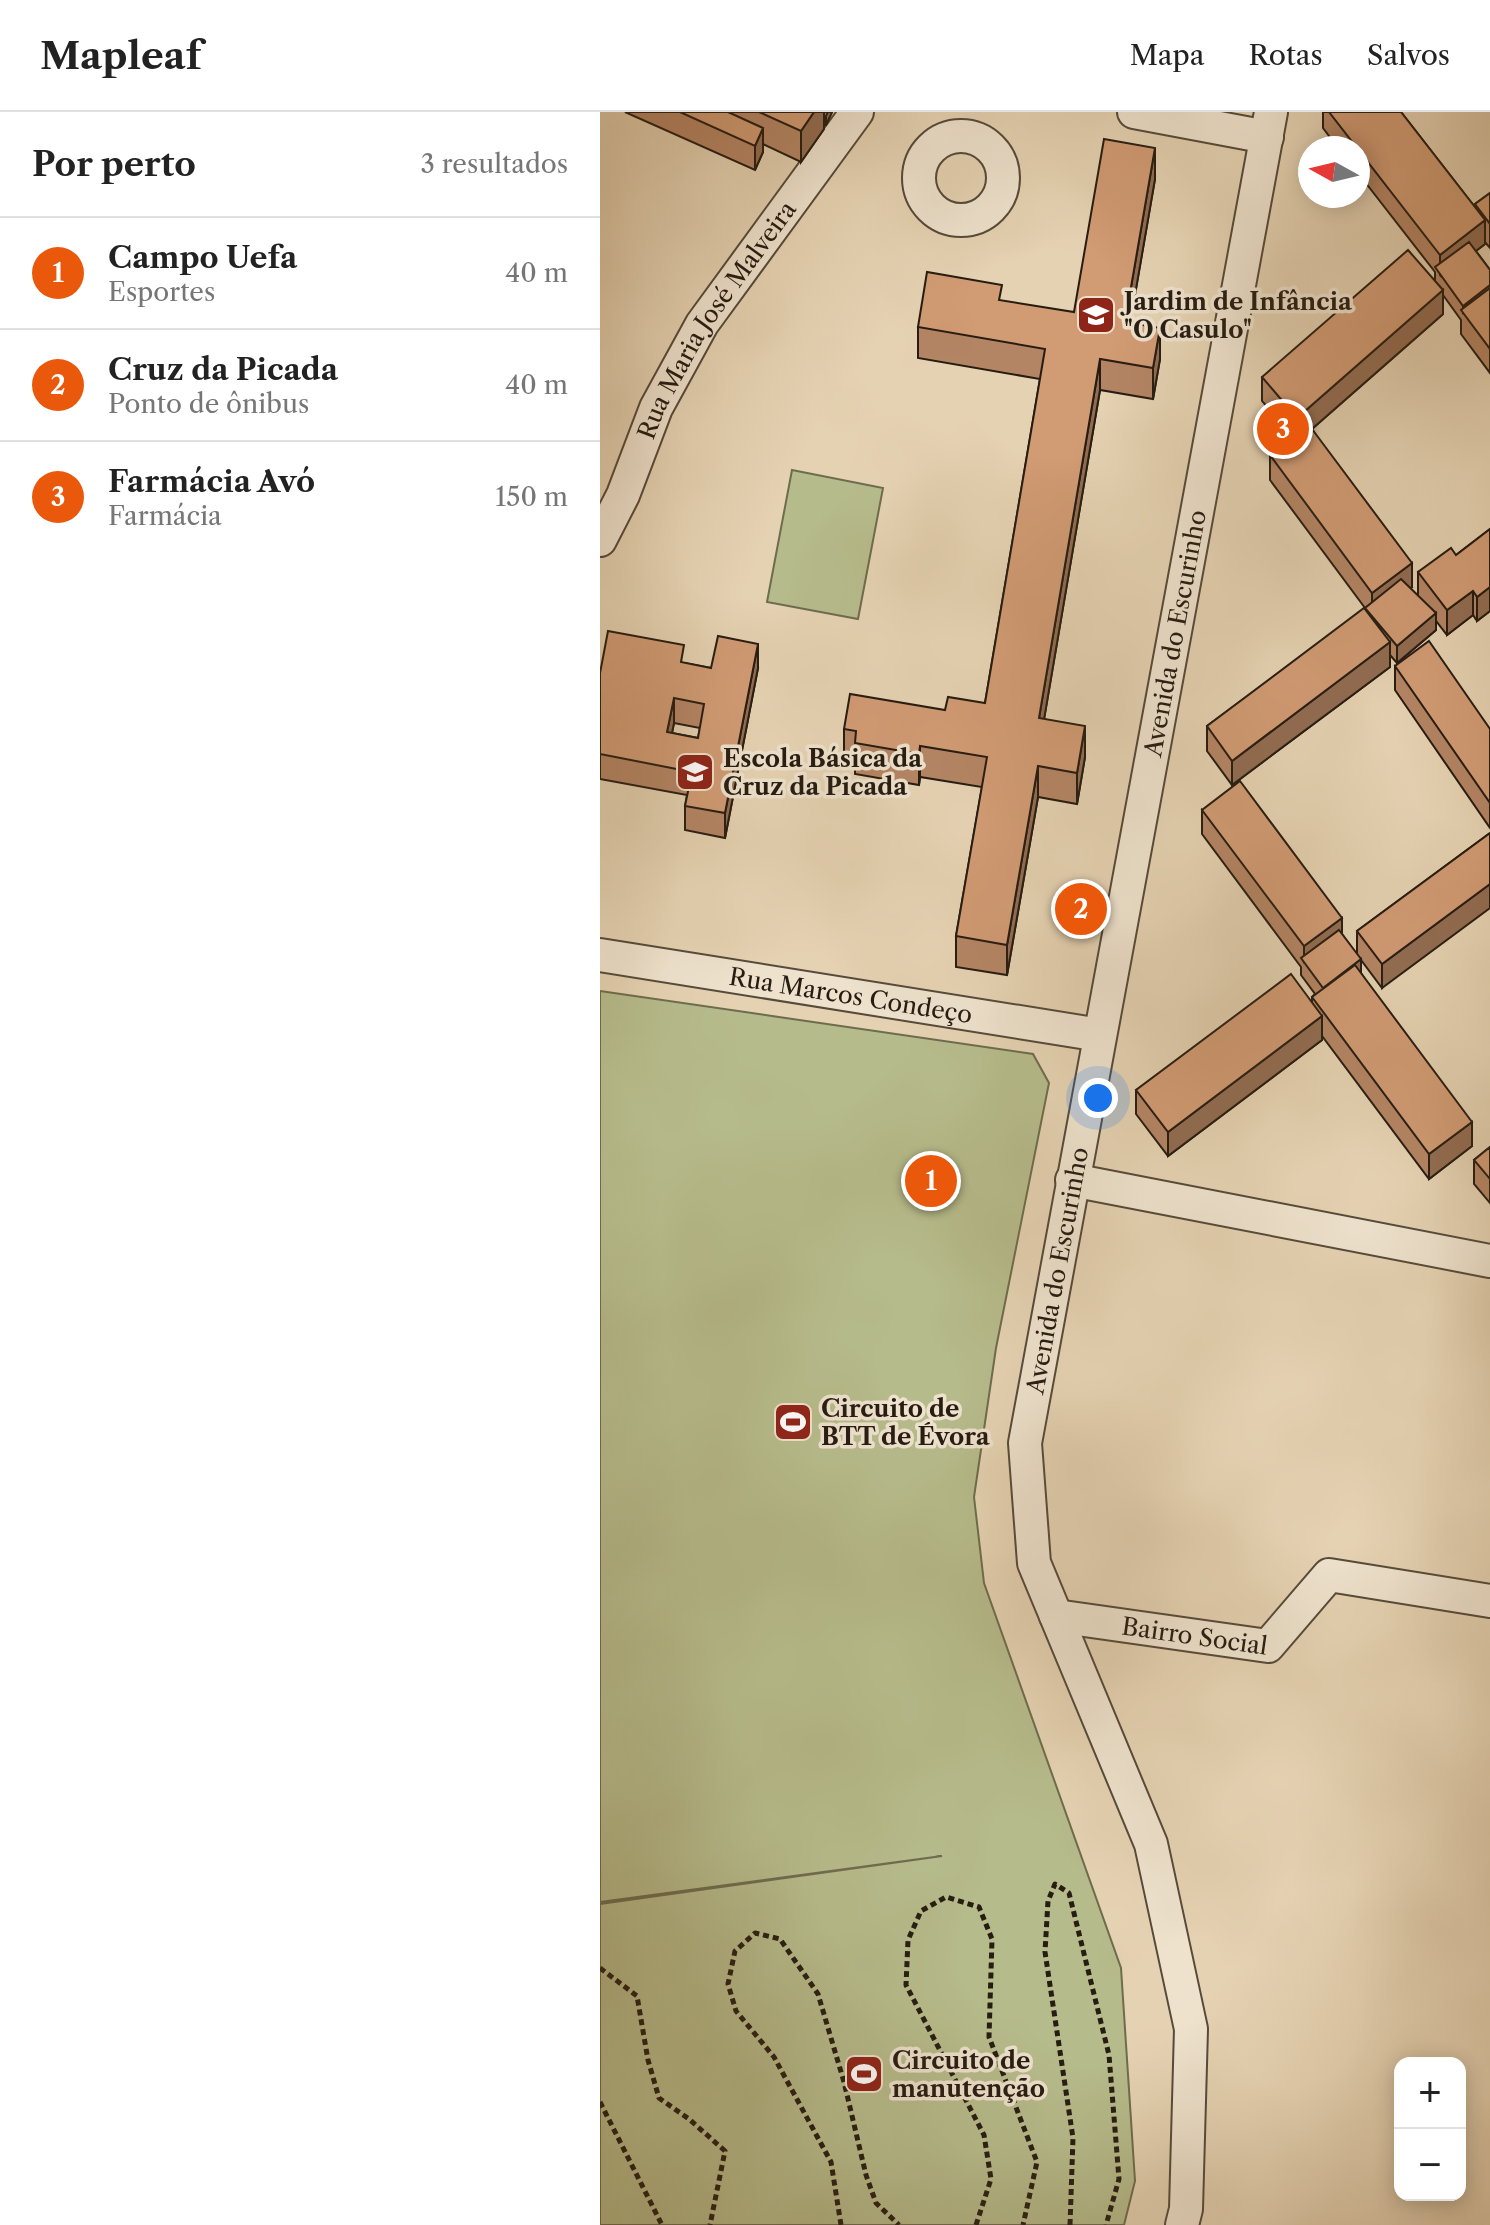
<!DOCTYPE html>
<html lang="pt">
<meta charset="utf-8">
<style>
:root{--surface:#fff;--page:#f2f2f2;--text:#222;--muted:#767676;--line:#e0e0e0;--accent:#ea580c}
body{margin:0;font-family:"Libre Caslon Text",serif;background:var(--page);color:var(--text)}
.controls{position:absolute;right:24px;bottom:24px;display:grid;overflow:hidden;border-radius:16px;box-shadow:0 4px 20px #0003}
.controls button{width:72px;height:72px;display:grid;place-items:center;padding:0;border:0;border-bottom:2px solid var(--line);background:var(--surface);color:var(--text);font:40px sans-serif}
.compass{position:absolute;left:698px;top:24px;width:72px;height:72px;border-radius:50%;background:var(--surface);box-shadow:0 4px 20px #0003;rotate:278deg}
.you{position:absolute;left:498px;top:986px;width:28px;height:28px;margin:-20px;border:6px solid #fff;border-radius:50%;background:#1a73e8;box-shadow:0 0 0 12px #1a73e833}
.badge{display:grid;place-items:center;width:52px;height:52px;border-radius:50%;background:var(--accent);color:#fff;font-size:26px;font-weight:700}
.pin{position:absolute;translate:-50% -50%;border:4px solid #fff;box-shadow:0 2px 8px #0006}
.list{margin:0;padding:0;list-style:none}
h2{display:flex;justify-content:space-between;align-items:center;height:104px;margin:0;padding:0 32px;font-size:34px}
h2 small{font-size:26px;font-weight:400;color:var(--muted)}
.list li{display:grid;grid-template-columns:52px 1fr auto;gap:24px;align-items:center;box-sizing:border-box;height:112px;padding:0 32px;border-top:2px solid var(--line)}
.list b{display:block;font-size:30px;white-space:nowrap}
.list p{margin:0;font-size:26px;white-space:nowrap;color:var(--muted)}
.list em{font-size:26px;font-style:normal;color:var(--muted)}
.map{position:relative;flex:none;width:890px;height:2113px;overflow:hidden}
header{display:flex;align-items:center;gap:48px;box-sizing:border-box;height:112px;padding:0 40px;background:var(--surface);border-bottom:2px solid var(--line)}
header strong{font-size:38px}
nav{display:flex;gap:44px;margin-inline-start:auto;font-size:28px}
main{display:flex}
aside{flex:1;background:var(--surface)}
.map>svg:first-child{display:block}
</style>
<header>
<strong>Mapleaf</strong>
<nav><a>Mapa</a><a>Rotas</a><a>Salvos</a></nav>
</header>
<main>
<aside>
<h2>Por perto<small>3 resultados</small></h2>
<ul class="list">
<li><span class="badge">1</span><div><b>Campo Uefa</b><p>Esportes</p></div><em>40 m</em></li>
<li><span class="badge">2</span><div><b>Cruz da Picada</b><p>Ponto de ônibus</p></div><em>40 m</em></li>
<li><span class="badge">3</span><div><b>Farmácia Avó</b><p>Farmácia</p></div><em>150 m</em></li>
</ul>
</aside>
<div class="map">
<svg width="890" height="2113" viewBox="0 0 890 2113">
<rect width="100%" height="100%" fill="#e5d2b2"/>
<filter id="stains"><feTurbulence type="fractalNoise" baseFrequency=".0025" numOctaves="4"/><feColorMatrix values="0 0 0 0 .2 0 0 0 0 .09 0 0 0 0 .02 0 0 0 .5 -.17"/></filter>
<radialGradient id="worn" r=".72"><stop offset=".6" stop-color="#630" stop-opacity="0"/><stop offset="1" stop-color="#630" stop-opacity=".3"/></radialGradient>
<path fill="#b6bb8b" stroke="#6e6c4e" stroke-width="2" d="M192,358L283,376L258,507L167,490Z
M0,879L433,942L449,971L396,1236L374,1385L384,1471L521,1856L535,2069L524,2113H0V1792L342,1744L0,1790Z"/>
<g fill="none" stroke-linecap="round" stroke-linejoin="round">
<defs>
<g id="minor">
<path d="M534,0L667,25"/>
<circle cx="361" cy="66" r="42"/>
<path id="s1" d="M0,428L23,383L56,296L102,212L257,0"/>
<path id="s2" d="M0,843L500,923"/>
<path d="M472,1068L890,1149"/>
<path id="s3" d="M456,1504L668,1534L729,1463L890,1489"/>
<path id="s4" d="M582,2113L586,2097L591,1917L551,1732L434,1451L425,1331L671,0"/>
</g>
</defs>
<use href="#minor" stroke="#564a3a" stroke-width="36"/>
<path stroke="#261c12" stroke-width="5" stroke-dasharray="6 4" stroke-linecap="butt" d="M0,1856L37,1884L48,1948L59,1986L89,2007L125,2039L110,2113
M0,1990L62,2113
M241,2113L231,2050L174,1945L136,1899L128,1872L135,1839L155,1821L180,1827L218,1882L244,1970L266,2063L276,2091L299,2113
M376,2113L391,2067L384,2023L306,1873L308,1828L321,1799L346,1785L379,1795L392,1827L389,1925L437,2050L423,2113
M470,2113L473,2026L445,1840L448,1789L455,1772L469,1781L509,1943L519,2067L506,2113"/>
<use href="#minor" stroke="#eee2cd" stroke-width="32"/>
</g>
<path fill="#b48564" stroke="#261c12" stroke-width="2" fill-rule="evenodd" d="M25,0H232L226,13L224,12V17L201,50L163,32V40L155,58Z
M723,0H801L875,95V92L890,81V136L885,130V132L876,139L890,158V261L861,222V208L843,183V202L712,317L812,475L810,476L818,484V460L856,443L890,417V499L877,509L873,503L847,523L836,509V518L797,551L790,543V555L632,673L607,639V614L765,498V496L670,368V343L693,325L662,289V265L835,169V160L758,61V36H738L723,16Z
M555,67L530,211L560,247L553,287L500,278L444,607L485,645L477,692L438,685L407,863L356,855V824L382,675L320,665L319,673L255,662V650L244,648V617L385,591L440,267L318,246V215L474,200Z
M84,551L111,556H158L125,726L85,718V694L87,683L0,667V561ZM74,611L100,616L98,626L72,621Z
M795,554L890,617V716L795,578Z
M602,698L742,822L757,843V819L890,721L782,876L761,848V861L872,1034L829,1067L722,924V928L568,1044L536,1002V978L712,890V885L715,882L701,863V855L602,722Z
M890,1035V1091L874,1072V1048Z"/>
<path fill="#926c51" stroke="#261c12" stroke-width="2" d="M214,0H224V17L201,50V19Z
M228,0H232L226,13V4Z
M163,16V40L155,58V34Z
M555,36V67L525,241V210Z
M885,108V132L842,165L840,163V143Z
M890,173V190L863,201V194Z
M843,178V202L697,330V306Z
M560,216V247L553,287V256Z
M500,247V278L439,637V606Z
M812,451V475L772,505V481Z
M890,475V499L877,509V485Z
M873,479V503L847,523V498Z
M836,501V518L797,551V534Z
M790,530V555L632,673V649Z
M158,532V556L125,726V701Z
M74,586V611L67,645V620Z
M485,614V645L477,692V661Z
M320,634V665L319,673V642Z
M438,654V685L407,863V833Z
M890,772V796L782,876V852Z
M742,806V830L704,850V834Z
M761,847V864L723,876Z
M722,904V928L568,1044V1020Z
M872,1010V1034L829,1067V1042Z"/>
<path fill="#d19b74" stroke="#261c12" stroke-width="2" fill-rule="evenodd" d="M80,0H128L163,16L155,34Z
M159,0H214L201,19Z
M729,0H801L885,108L840,143Z
M504,27L555,36L525,210L560,216L553,256L500,247L439,606L485,614L477,661L438,654L407,833L356,824L387,645L320,634L319,642L255,631L256,619L244,617L250,582L345,598L348,585L385,591L445,237L318,215L327,160L402,173L399,188L474,200Z
M890,81V112L875,92Z
M869,130L890,158V173L863,194L835,155Z
M808,138L843,178L697,306L662,265Z
M890,176V237L861,198Z
M709,313L812,451L772,481L670,343Z
M890,417V475L877,485L873,479L847,498L818,460L851,436L856,443Z
M801,467L836,501L797,534L765,496Z
M764,496L790,530L632,649L607,614Z
M8,519L84,533L81,550L111,556L118,524L158,532L125,701L85,694L92,660L0,642V561ZM74,586L104,592L98,626L67,620Z
M829,529L890,617V691L795,554Z
M640,669L742,806L704,834L602,698Z
M890,721V772L782,852L757,819Z
M739,818L761,847L723,876L701,846Z
M755,853L872,1010L829,1042L712,885Z
M691,862L722,904L568,1020L536,978Z
M890,1035V1067L874,1048Z"/>
<defs>
<symbol id="school-square" viewBox="-11 -11 22 22"><rect x="-9" y="-9" width="18" height="18" rx="4" fill="#8f2418" stroke="#eee2cd"/><path d="M0-5L7-2L0 1L-7-2ZM-4 1L0 2.5L4 1V4Q0 6-4 4Z" fill="#fff"/></symbol>
<symbol id="stadium-square" viewBox="-11 -11 22 22"><rect x="-9" y="-9" width="18" height="18" rx="4" fill="#8f2418" stroke="#eee2cd"/><path d="M0-5a6.5 5 0 1 0 0 10a6.5 5 0 1 0 0-10ZM-3.5-1.8h7v3.6h-7Z" fill="#fff"/></symbol>
</defs>
<g fill-rule="evenodd">
<use href="#school-square" x="474" y="181" width="44" height="44"/>
<use href="#school-square" x="73" y="638" width="44" height="44"/>
<use href="#stadium-square" x="171" y="1288" width="44" height="44"/>
<use href="#stadium-square" x="242" y="1940" width="44" height="44"/>
</g>
<g text-anchor="middle" dominant-baseline="central" stroke-width="7" stroke-linejoin="round" paint-order="stroke">
<g font-size="24" font-weight="bold" fill="#261c12" stroke="#eee2cd" text-anchor="start">
<text x="524" y="189">Jardim de Infância<tspan x="524" dy="28">"O Casulo"</tspan></text>
<text x="123" y="646">Escola Básica da<tspan x="123" dy="28">Cruz da Picada</tspan></text>
<text x="221" y="1296">Circuito de<tspan x="221" dy="28">BTT de Évora</tspan></text>
<text x="292" y="1948">Circuito de<tspan x="292" dy="28">manutenção</tspan></text>
</g>
<g font-size="24" fill="#261c12" stroke="#eee2cd">
<text stroke="none"><textPath href="#s1" startOffset="250">Rua Maria José Malveira</textPath></text>
<text stroke="none"><textPath href="#s4" startOffset="1634">Avenida do Escurinho</textPath></text>
<text stroke="none"><textPath href="#s2" startOffset="254">Rua Marcos Condeço</textPath></text>
<text stroke="none"><textPath href="#s4" startOffset="986">Avenida do Escurinho</textPath></text>
<text stroke="none"><textPath href="#s3" startOffset="140">Bairro Social</textPath></text>
</g>
</g>
<rect width="100%" height="100%" filter="url(#stains)"/>
<rect width="100%" height="100%" fill="url(#worn)"/>
</svg>
<div class="controls">
<button>+</button>
<button>−</button>
</div>
<svg class="compass" viewBox="-18 -18 36 36"><path d="M0-13l5 13h-10z" fill="#e53935"/><path d="M0 13l5-13h-10z" fill="#767676"/></svg>
<div class="you"></div>
<div class="pin badge" style="left:331px;top:1069px">1</div>
<div class="pin badge" style="left:481px;top:797px">2</div>
<div class="pin badge" style="left:683px;top:317px">3</div>
</div>
</main>
